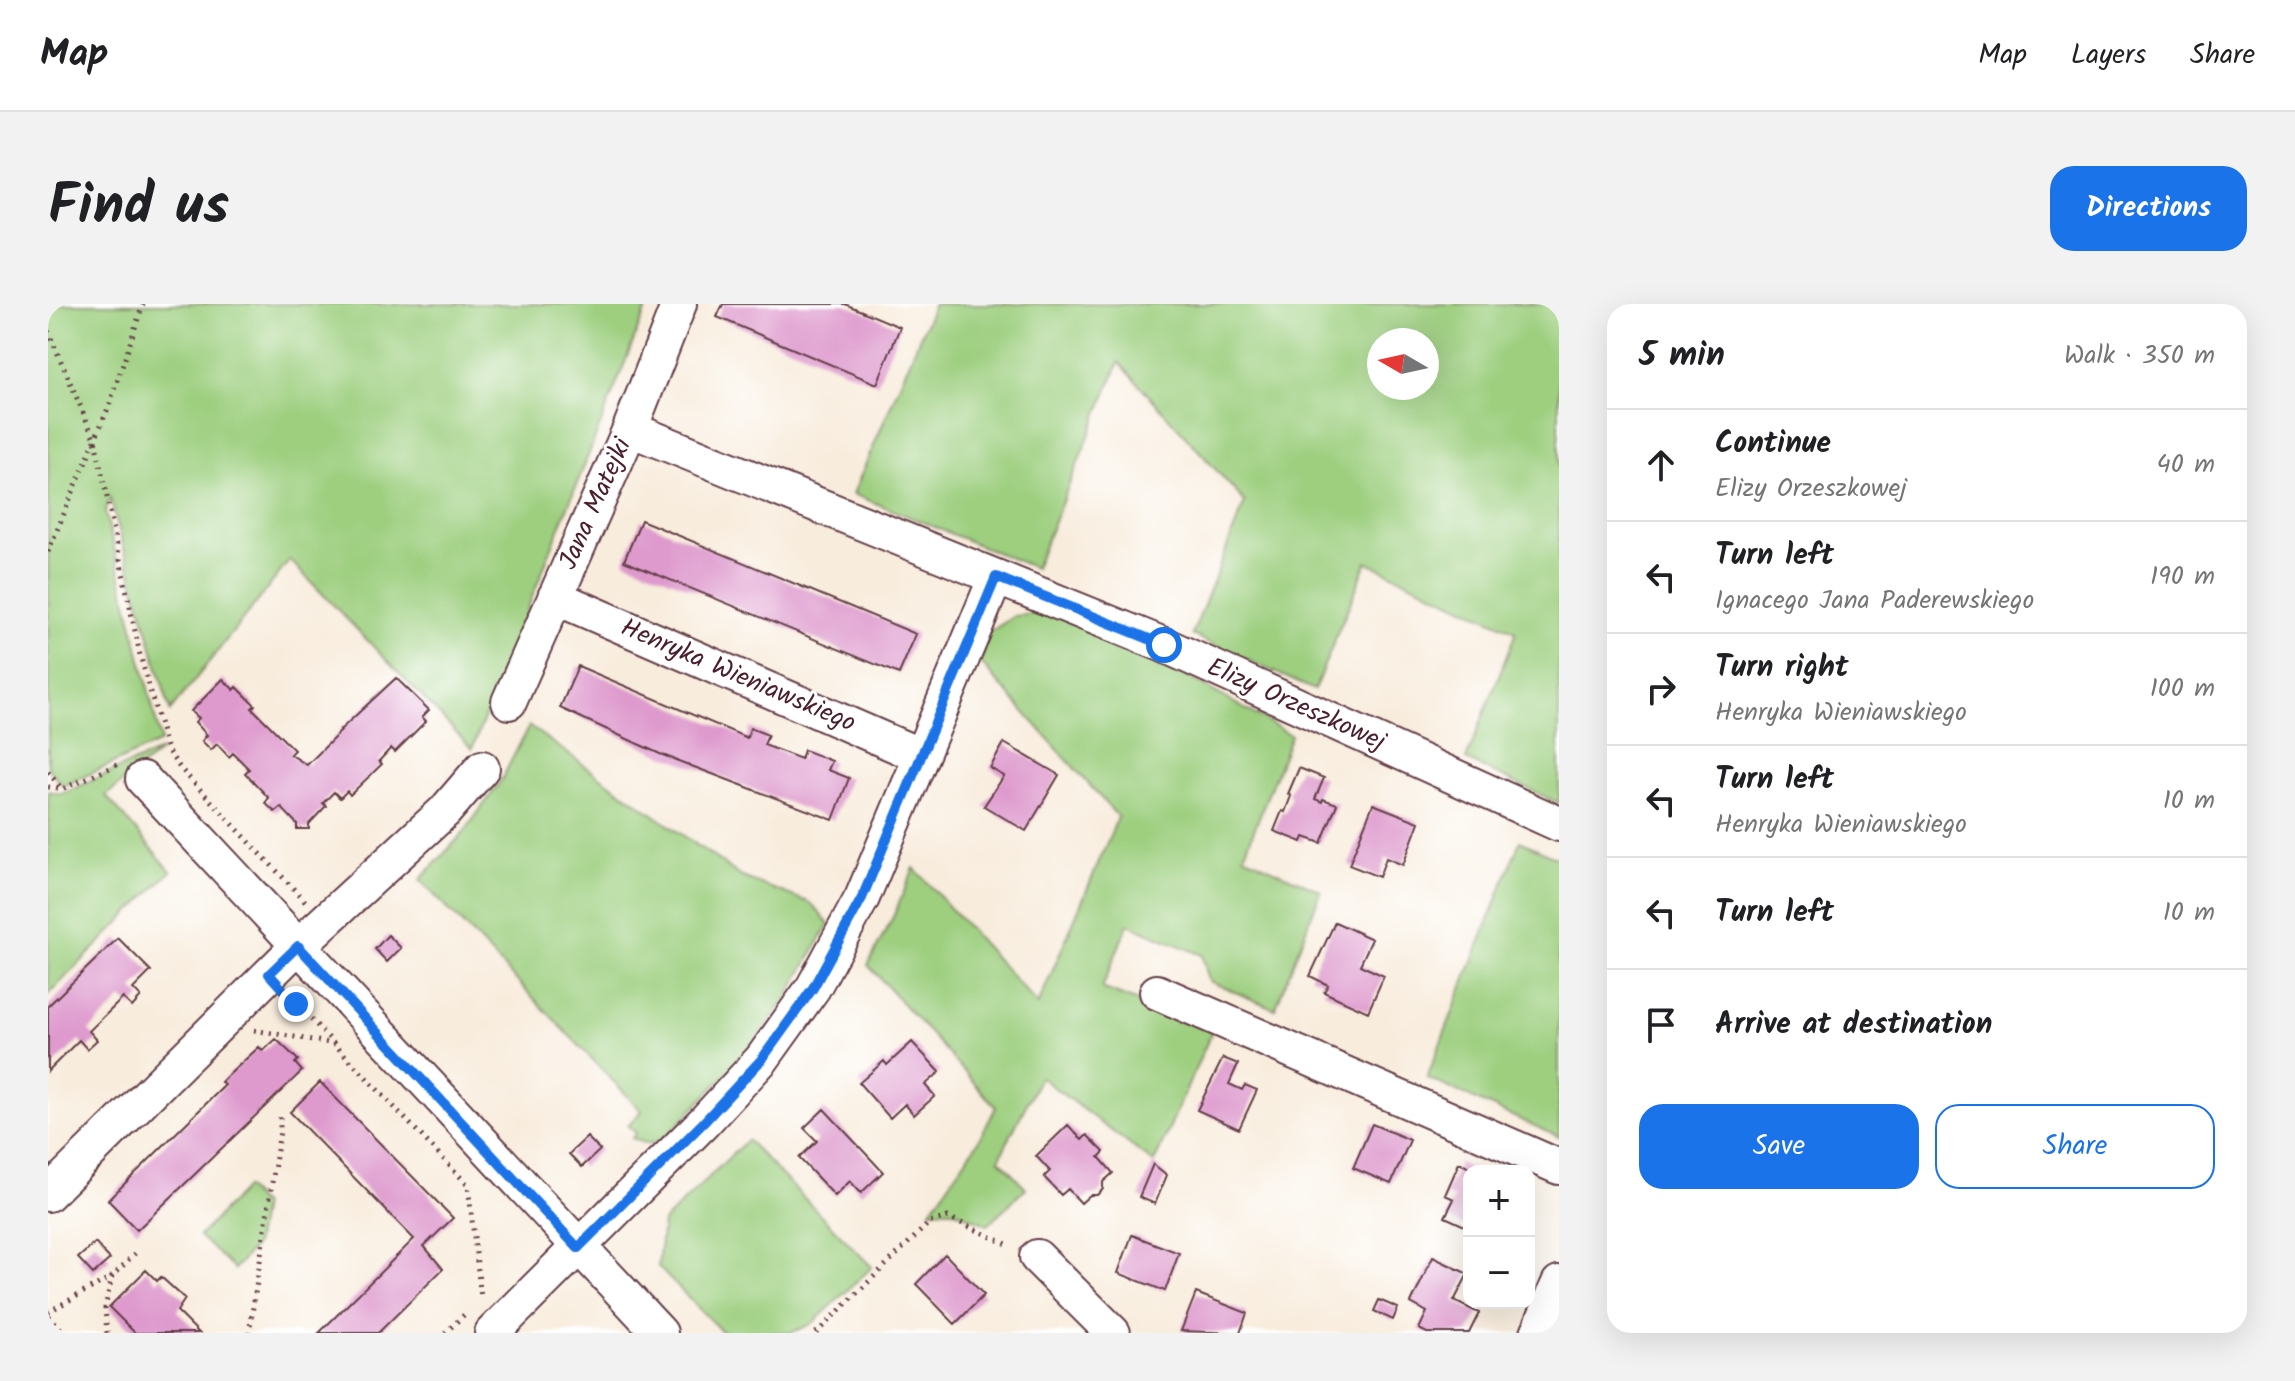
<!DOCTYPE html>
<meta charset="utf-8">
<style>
:root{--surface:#fff;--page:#f2f2f2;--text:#202124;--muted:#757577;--line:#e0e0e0;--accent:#1a73e8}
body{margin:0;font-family:Kalam,sans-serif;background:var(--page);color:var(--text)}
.controls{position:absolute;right:24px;bottom:24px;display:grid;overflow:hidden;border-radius:16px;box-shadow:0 8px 32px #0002}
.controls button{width:72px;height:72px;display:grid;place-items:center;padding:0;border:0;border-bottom:2px solid var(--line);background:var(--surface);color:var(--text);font:40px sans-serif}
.compass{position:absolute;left:1319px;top:24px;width:72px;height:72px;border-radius:50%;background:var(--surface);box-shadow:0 8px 32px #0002;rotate:279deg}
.stop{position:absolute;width:24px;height:24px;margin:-18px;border:6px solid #1a73e8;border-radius:50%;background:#fff}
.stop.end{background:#1a73e8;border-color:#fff;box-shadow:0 2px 8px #0008}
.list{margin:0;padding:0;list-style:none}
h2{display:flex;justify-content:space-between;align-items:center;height:104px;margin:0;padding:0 32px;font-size:34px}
h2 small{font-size:26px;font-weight:400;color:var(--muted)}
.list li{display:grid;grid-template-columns:52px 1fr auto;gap:24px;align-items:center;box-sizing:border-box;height:112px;padding:0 32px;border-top:2px solid var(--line)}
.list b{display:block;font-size:30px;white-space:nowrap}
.list p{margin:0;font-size:26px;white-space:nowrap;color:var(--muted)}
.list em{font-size:26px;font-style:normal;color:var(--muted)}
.actions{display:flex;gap:16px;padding:24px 32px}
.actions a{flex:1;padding:18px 0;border:2px solid var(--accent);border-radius:24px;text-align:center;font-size:28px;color:var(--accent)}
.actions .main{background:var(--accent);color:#fff}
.icon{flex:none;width:44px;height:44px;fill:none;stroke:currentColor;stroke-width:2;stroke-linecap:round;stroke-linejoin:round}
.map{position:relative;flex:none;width:1511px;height:1029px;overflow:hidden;border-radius:24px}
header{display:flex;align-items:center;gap:48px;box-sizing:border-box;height:112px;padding:0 40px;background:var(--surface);border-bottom:2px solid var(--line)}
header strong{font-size:38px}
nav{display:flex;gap:44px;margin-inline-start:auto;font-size:28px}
.intro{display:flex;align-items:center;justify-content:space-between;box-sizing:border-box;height:192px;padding:0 48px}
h1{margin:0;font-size:56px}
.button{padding:20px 36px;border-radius:24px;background:var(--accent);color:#fff;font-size:28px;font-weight:700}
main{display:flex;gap:48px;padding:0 48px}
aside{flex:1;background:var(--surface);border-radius:24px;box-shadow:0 8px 32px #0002}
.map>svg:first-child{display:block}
</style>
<header>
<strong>Map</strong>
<nav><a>Map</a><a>Layers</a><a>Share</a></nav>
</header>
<div class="intro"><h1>Find us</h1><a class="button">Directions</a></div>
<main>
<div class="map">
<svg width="1511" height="1029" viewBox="0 0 1511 1029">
<rect width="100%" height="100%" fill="#fff"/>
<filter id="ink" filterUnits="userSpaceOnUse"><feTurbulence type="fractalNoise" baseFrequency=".0125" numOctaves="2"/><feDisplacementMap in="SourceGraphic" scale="16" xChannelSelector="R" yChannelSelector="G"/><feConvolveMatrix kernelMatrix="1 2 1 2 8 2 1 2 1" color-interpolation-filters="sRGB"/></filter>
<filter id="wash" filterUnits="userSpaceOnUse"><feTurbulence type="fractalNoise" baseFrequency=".006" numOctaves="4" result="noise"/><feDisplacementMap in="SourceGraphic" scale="32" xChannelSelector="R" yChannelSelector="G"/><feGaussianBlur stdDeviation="1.8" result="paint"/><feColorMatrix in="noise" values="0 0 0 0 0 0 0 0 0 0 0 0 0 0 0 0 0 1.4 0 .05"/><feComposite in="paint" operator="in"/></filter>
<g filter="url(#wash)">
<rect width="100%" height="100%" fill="#f8ecdc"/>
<path fill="#9dcf7f" stroke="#747755" stroke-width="2" fill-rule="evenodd" d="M0,0H600L424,445L242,256L122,407L62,194L57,207L113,438L15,482L0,464Z
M886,0H1511V499L1418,456L1468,328L1319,258L1266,386L1144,331L1197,198L1071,58L987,264L805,190ZM1331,36H1379V84H1331Z
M1005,308L1041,317L1243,431L1196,552L1273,587L1227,705L1161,677L1154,651L1080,620L1054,684L1164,727L1106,859L992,773L951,855L978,884L940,921L905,906H883L930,838L948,803L820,661L846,611L866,564L990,701L1070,513L929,355L936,332L966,312Z
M481,422L694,573L763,599L781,620L739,694L695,753L616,835C603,841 596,841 584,834L588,829L580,822L594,807L372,576L417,527L454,475Z
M114,446L58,492L123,567L0,691V487L14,490Z
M1472,537L1511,555V833L1379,774Z
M699,836L824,963L764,1020L742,1029H675L610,963L615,918Z
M197,884L214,901L207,942L186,965L151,932Z"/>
<g id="blocks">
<path fill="#de9acd" d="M675,0H797L852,23L829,80L669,13Z
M593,216L868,330L851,370L576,257Z
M530,362L699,434L702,424L720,431L716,441L753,455L756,446L784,457L780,466L801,474L785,516L612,450L512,404Z
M348,374L381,406L374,413L378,417L347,448L343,444L331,457L334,460L302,491L299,487L292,494L286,488L275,499L278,502L261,520V525H249V520L233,503L227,508L217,499L221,494L197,469L201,465L185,449L181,453L169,440L163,446L154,437L159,431L147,418L151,414L143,407L175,375L186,386L189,383L207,401L204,404L246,446L242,450L259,461L293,427L292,426Z
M956,439L1011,471L978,527L936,502L956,472L942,464Z
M1251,464L1276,474L1267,495L1274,498L1275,495L1289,500L1273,539L1256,533L1254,538L1226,527L1234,507L1237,508L1243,492L1240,490Z
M1325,500L1371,518L1355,561L1338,554L1331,573L1301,561Z
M1287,618L1324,635L1312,661L1336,672L1320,708L1276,688L1280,681L1262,672Z
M340,631L353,644L339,658L327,645Z
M70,634L103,667L85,685L93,693L84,703L75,694L41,727L49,736L39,745L31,736L0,767V702Z
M228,735L250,756L247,759L254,767L89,926L60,896L177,781L173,778L211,743L215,747Z
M864,738L892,768L877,781L887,792L866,811L857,800L842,814L811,779L836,757L839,761Z
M1175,754L1190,760L1181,780L1194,786L1197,781L1209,786L1191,825L1149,806Z
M272,778L405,914L376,942L395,965L330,1029H271L366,935L242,808Z
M776,805L835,868L813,889L802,877L787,892L751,854L769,837L756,824Z
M1324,820L1362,836L1343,880L1305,864Z
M1020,821L1034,836L1039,831L1056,848L1051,853L1065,869L1055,878V885L1049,891H1042L1033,899L1020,885L1013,891L996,873L1002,867L988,852Z
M539,833L552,846L534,863L521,850Z
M1411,859L1429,867H1421V924L1397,913L1406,895L1397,891Z
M1105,860L1119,871L1107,900L1091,893Z
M1084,931L1131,949L1117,987L1070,969Z
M47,939L62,955L45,970L30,954Z
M897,950L936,991L907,1020L868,980Z
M1385,953L1420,970L1406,997L1431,1009L1421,1029H1379L1371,1025L1379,1008L1363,999Z
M98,966L109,977L113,973L137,995L129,1007L151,1029H87L61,1003Z
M1148,989L1199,1009L1192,1029L1133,1027Z
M1331,996L1350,1004L1345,1016L1326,1007Z"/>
</g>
</g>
<g filter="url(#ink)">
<use href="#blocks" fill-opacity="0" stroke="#643e46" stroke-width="2"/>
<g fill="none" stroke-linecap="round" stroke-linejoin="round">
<defs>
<path id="minor" d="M582,125L1116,341L1511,520
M507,293L873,452
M461,398L582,125L631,0
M95,475L612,1029
M1109,688L1511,863
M0,890L250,642L397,507L434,464
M989,953L1065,1029
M444,1029L656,818L714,755L765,684L814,594L948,273
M1490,1029L1511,979"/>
</defs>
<use href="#minor" stroke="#643e46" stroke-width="38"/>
<path stroke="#643e46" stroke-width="5" stroke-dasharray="2 6" stroke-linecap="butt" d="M0,27L47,136L92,351L119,446L132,464L258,598
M0,248L61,102L95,0
M0,468L14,485
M0,483L14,485L69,461
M241,692L420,881L433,994
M206,726L287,740
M0,1008L65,972L91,945
M0,1012L17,1029
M59,1029L57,1004L64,972
M201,1029L232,827V813
M397,1029L420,1007
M768,1029L882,918L900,913L963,942"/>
<use href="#minor" stroke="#fff" stroke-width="34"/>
</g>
</g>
<g fill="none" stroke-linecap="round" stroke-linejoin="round" filter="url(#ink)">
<path stroke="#1a73e8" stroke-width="10" d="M248,700L221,670L250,642L530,944L656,818L714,755L765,684L814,594L948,273L1116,341"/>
</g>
<g text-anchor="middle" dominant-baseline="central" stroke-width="6" stroke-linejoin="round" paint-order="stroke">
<g font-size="26" fill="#4a1f2b" stroke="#fff">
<text transform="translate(548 200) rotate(-66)">Jana Matejki</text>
<text transform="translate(690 372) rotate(23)">Henryka Wieniawskiego</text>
<text transform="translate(1248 401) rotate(24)">Elizy Orzeszkowej</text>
</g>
</g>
</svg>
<div class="controls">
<button>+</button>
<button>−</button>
</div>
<svg class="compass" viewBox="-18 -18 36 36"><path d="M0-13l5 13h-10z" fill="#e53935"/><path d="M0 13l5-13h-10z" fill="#757577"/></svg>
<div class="stop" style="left:1116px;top:341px"></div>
<div class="stop end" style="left:248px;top:700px"></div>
</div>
<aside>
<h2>5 min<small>Walk · 350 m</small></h2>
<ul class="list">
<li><svg class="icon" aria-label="ahead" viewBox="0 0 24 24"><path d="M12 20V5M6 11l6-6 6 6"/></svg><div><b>Continue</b><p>Elizy Orzeszkowej</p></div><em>40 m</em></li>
<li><svg class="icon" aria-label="left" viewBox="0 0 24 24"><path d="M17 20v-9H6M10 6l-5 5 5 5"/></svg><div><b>Turn left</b><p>Ignacego Jana Paderewskiego</p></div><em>190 m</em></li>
<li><svg class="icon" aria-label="right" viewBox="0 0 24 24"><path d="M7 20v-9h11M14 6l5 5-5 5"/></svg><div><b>Turn right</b><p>Henryka Wieniawskiego</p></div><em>100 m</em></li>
<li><svg class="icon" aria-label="left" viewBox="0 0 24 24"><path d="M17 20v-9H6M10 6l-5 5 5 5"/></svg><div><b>Turn left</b><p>Henryka Wieniawskiego</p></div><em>10 m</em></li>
<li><svg class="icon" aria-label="left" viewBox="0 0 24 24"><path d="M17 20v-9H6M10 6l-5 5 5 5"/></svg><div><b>Turn left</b></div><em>10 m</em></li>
<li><svg class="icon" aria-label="arrive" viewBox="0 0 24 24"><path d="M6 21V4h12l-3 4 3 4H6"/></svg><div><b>Arrive at destination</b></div></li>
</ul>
<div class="actions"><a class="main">Save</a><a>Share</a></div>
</aside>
</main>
